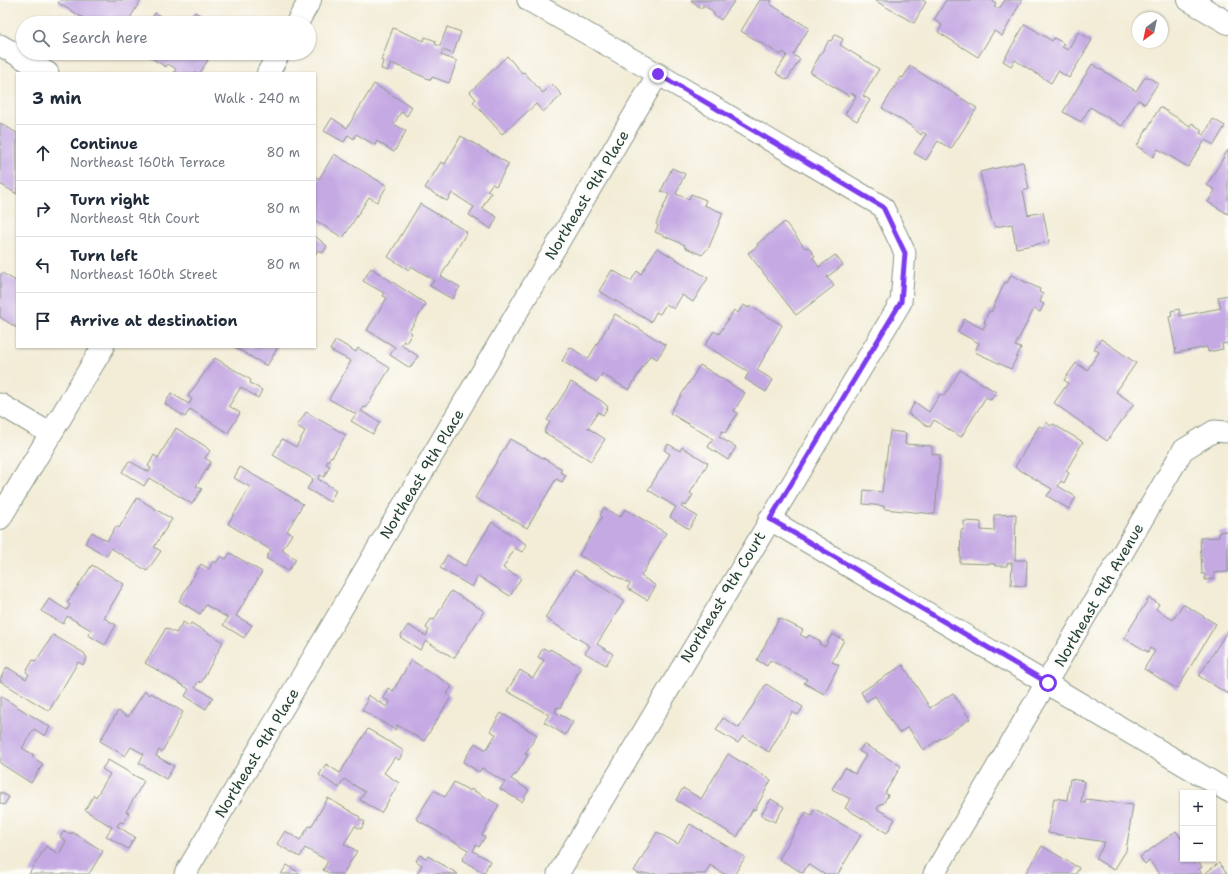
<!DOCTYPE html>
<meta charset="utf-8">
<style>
:root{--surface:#fff;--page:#f2f2f3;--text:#1f2937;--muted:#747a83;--line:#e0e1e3}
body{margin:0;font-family:"Shantell Sans",sans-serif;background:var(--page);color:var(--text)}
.controls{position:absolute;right:12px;bottom:12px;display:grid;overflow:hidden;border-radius:0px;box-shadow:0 1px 3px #0004}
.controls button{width:36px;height:36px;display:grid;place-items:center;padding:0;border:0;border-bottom:1px solid var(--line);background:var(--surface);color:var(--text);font:20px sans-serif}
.compass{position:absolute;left:1132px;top:12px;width:36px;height:36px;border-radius:50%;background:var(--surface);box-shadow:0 1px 3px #0004;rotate:213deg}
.stop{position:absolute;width:12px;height:12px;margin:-9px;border:3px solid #7c3aed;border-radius:50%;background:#fff}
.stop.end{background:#7c3aed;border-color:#fff;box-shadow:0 1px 4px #0008}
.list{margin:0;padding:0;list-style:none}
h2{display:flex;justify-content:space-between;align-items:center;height:52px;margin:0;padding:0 16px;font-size:17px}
h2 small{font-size:13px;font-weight:400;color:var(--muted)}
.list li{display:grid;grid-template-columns:26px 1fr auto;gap:12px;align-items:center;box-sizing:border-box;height:56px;padding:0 16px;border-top:1px solid var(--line)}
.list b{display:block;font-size:15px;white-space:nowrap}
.list p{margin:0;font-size:13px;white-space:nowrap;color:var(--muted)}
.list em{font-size:13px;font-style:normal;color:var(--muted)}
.icon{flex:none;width:22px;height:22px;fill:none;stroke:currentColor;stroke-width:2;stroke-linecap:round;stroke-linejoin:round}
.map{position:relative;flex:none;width:1228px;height:874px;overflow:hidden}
.search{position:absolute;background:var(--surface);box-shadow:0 1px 3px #0004;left:16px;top:16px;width:300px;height:44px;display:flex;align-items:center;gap:10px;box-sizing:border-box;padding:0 14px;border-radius:22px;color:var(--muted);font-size:15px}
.panel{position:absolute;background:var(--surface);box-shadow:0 1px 3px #0004;left:16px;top:72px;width:300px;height:276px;border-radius:0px}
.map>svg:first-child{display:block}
</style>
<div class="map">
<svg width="1228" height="874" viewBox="0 0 1228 874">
<rect width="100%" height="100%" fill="#fdfcf7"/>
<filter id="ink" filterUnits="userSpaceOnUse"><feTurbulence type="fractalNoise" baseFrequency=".025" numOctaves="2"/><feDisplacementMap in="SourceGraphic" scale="8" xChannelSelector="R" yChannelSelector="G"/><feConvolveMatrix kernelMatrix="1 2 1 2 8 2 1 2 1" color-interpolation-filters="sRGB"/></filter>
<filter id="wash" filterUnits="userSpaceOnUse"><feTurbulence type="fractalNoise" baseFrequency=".012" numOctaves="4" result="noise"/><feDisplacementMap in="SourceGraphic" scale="16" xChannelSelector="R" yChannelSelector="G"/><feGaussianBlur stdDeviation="0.9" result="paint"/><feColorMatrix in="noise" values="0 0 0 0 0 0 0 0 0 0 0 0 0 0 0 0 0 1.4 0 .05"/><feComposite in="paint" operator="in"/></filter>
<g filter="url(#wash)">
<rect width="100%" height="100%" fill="#f3edd8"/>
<g id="blocks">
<path fill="#c4a9e3" d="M60,0H141L127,23H84L87,20L58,3Z
M691,0H735L721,20L713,14L714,12L703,5L702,9Z
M760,0H772L770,4L809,28L793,55L800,59L787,80L776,73L787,55L783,52L781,55L741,31Z
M874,0H922L926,2L914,23Z
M946,0H991L996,3L994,7L999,9L1005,0H1022L1002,36L994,31L978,57L938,32L942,25L934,20Z
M195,12L214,23H181L185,16L190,19Z
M155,13L172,23H150Z
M1025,24L1052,41L1054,38L1060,41L1064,44L1062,47L1068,50L1078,32L1092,40L1069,78L1058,71L1051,83L1015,60L1011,66L1003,61Z
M447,27L461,32L453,54L443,50L441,55L457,61L449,83L432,77L431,80L391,63L388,71L381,69L383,61L381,60L393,28L424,41L425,37L436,41L435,44L440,46Z
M835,35L843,39L840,45L879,69L863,96L870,100L857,121L845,114L856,96L851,93L849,96L810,72L829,40L831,41Z
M143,53H212L200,73H174L176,69L168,64L166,67Z
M507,56L522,73L524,72L543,93L552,84L562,95L543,112L536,104L502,134L473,102L476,99L470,92Z
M1092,64L1136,91L1146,76L1158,83L1145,104L1138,100L1122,126L1090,107L1081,122L1063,112Z
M910,66L977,108L951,149L938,141L926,160L914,153L926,134L923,132L921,135L911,126L882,108L901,77L903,78Z
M374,84L412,107L407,116L401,112L394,124L406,131L394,152L377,141L375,145L356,134L354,139L348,135L344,142L324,131L332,118L347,128Z
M1160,107L1190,126L1192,123L1202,130L1200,133L1204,135L1213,119L1225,126L1214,145L1205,140L1188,167L1158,149L1153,157L1137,146Z
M0,123L17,133V194L0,184Z
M461,136L509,164L496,186L492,184L487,191L491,193L482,208L497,217L491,229L469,215L474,207L452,193L447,201L425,188L441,162L445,164Z
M1228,150V214L1208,202L1215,190L1207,185Z
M334,154L387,186L377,202L369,197L343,238L315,220V176L319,179Z
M1023,162L1029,189L1023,191L1028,215L1043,212L1049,242L1016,248L1012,224L995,227L991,218L980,172Z
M672,168L685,174L676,194L689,199L691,194L706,200L704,205L723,213L709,247L702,255L684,247L685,245L655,232L658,226L656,224L669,194L661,191Z
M420,204L467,232L441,276L460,287L452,299L430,286L434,280L411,266L409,270L388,257Z
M785,222L805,248L808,247L815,256L813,258L819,267L835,255L843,265L827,277L834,286L796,315L748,253L758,246L757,244Z
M315,236L327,246L323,253L318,250L315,255Z
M657,248L708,278L693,302L682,295L674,309L666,304L660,314L656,312L651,322L599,291L612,270L631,281L637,271L641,274Z
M371,268L426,304L409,331L412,333L406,343L404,341L401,345L418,356L410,368L390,355L395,347L367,330L387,298L383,296L384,293L363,281Z
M2,273L16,281L17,279V328L0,317V276Z
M1011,275L1040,289L1039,292L1043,294L1040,302L1044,304L1040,312L1034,309L1015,346L1021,348L1011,369L975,352L979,343L958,332L964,319L983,329L986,323L984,322L989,311L991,312L1005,282L1007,283Z
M1228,295V347L1227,343L1222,344L1223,349L1208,352L1207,347L1176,353L1169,317L1172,316L1171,311L1179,309L1180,316L1221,308L1218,297Z
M743,305L749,308L750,306L782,325L757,370L773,380L766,392L745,379L749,372L705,345L714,331L719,334L734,310L738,313Z
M615,314L666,345L657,359L650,355L629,390L602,374L597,382L562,361L570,347L588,359Z
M1101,339L1136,363L1116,392L1134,404L1107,441L1054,403L1068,383L1064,380L1076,363L1087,370L1099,352L1094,349Z
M336,340L356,352L358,348L390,368L366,408L364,407L361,411L380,422L373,434L351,421L356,414L329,399L351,361L330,350Z
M234,347H278L267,366Z
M215,358L251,380L250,383L262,390L258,398L241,387L229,406L240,413L228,433L190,409L185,417L165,404L171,393L189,404L192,399L188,396Z
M700,365L745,393L734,411L738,413L725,433L722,431L719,437L736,447L728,460L708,447L713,439L670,413Z
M960,370L996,392L991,400L986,397L961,437L934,420L930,427L908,414L915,402L929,412L940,394L944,396Z
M571,382L603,402L608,407L603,415L598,412L588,428L605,439L591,461L544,432L550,422L547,420Z
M306,412L346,435L332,457L331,456L326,464L330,466L324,477L320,475L318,479L336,490L330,502L307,489L313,479L273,455L282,439L296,447L305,431L297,426Z
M1046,422L1051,426L1053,424L1083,442L1066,471L1069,473L1064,483L1061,481L1058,486L1076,497L1069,509L1047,496L1052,489L1015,467L1039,426L1043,428Z
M176,428L205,446L210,451L205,458L211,462L196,486L202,489L192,504L149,478L144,486L122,472L129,461L149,472L151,468L148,466L151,461L154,455L158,458Z
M890,431L906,433L905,444L932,446V454L940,455L935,514L884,509V506L863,504L864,490L882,492Z
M510,439L562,469L560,472L566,475L562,482L556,479L527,528L475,498Z
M668,444L680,451L682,447L708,463L690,493L693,495L686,506L683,504L681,507L697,516L689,529L670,517L676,507L648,490L670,454L664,450Z
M240,467L303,504L287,531L292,534L282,550L296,559L288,571L266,558L271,550L228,524L250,487L234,478Z
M137,498L172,519L154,547L161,551L147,571L111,548L106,556L85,543L92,532L107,541L116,526L119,528Z
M604,508L620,517L625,509L666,533L641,576L656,586L647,600L627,588L630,584L579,555L602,517L600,515Z
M1016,514L1015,560H1027L1026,586L1011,585L1012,563H1007V566H995V564L960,563L961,530H964V521L981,522V530L994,531V515Z
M492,522L527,545L522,552L515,548L503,568L521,578L510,596L478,576L472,587L440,568L447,555L465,566Z
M1228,531V572L1214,573V579L1205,580V574H1202L1200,538L1219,537V532Z
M230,553L262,572L236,616L252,625L244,638L223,625L228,618L206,605L200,614L179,601L201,564L209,569L213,561L216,563L221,556L226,559Z
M92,565L124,584L104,618L116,625L105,645L88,635L91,630L67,616L63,624L41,611L49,599L67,610L70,605L67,603Z
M575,570L624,601L597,644L613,654L606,665L585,653L590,646L545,618Z
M451,591L484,611L454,658L426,641L420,650L400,637L408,625L426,636L429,630L426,628L431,619L434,620Z
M1149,598L1159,604L1156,609L1173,620L1183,604L1216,624L1177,689L1144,669L1155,651L1150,648L1148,652L1124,638Z
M779,618L803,630L800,635L807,638L809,635L820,641L819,644L825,647L832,634L844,640L832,662L839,665L824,694L804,683L807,679L770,660L767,666L757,660Z
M183,622L189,626L191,623L223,642L201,683L199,681L195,687L213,697L206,709L185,696L189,689L145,663L166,628L176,633Z
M1228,630V694L1199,676Z
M53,635L84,653L87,658L83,665L78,662L49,711L0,681V679L7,667L26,679L29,674L26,672L33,660L36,661Z
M543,648L549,651L550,649L581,667L560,708L557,707L555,712L573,722L565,735L544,722L549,715L507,691L520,670L533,678L544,660L538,657Z
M411,660L452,686L447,694L451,697L424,741L397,725L395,730L362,710L368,701L366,700L368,695L387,707L390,702L383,698L388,688L393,691Z
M903,665L930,708L953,693L970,719L923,750L908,727L899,733L875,696L866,701L861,692Z
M766,684L803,707L798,715L792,712L769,752L743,736L738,743L716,730L723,718L739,728Z
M145,691L150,695L151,693L183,712L162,752L159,750L156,756L174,766L166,779L139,763L144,754L131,747L125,756L100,741L118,711L128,717Z
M0,696L50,727L45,736L34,729L22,748L34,755L32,757L43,764L31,783L0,763Z
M501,713L537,735L525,754L528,755L516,775H514L511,779L529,790L522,802L500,789L505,782L482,768L479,772L463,762L475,743L486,750L496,734L490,731Z
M368,729L404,751L399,760L395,757L384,773L399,783L381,813L360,800L365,792L344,779L339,788L319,775L326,764L340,773Z
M864,744L901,766L885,793L888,795L883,804L881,803L877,809L895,819L887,833L845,808L850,799L832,789L845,768L855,774L866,755L859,751Z
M728,754L771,780L755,810L753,809L737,837L676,800L683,788L701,799Z
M108,760L144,781L126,812L129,813L123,823L120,822L117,826L135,837L128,849L106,836L112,827L85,810L94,795L96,797L110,774L102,769Z
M1070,779L1084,781L1081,802L1085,803L1086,799L1133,805L1126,851L1114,870L1096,859L1105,842L1048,833L1054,798L1067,800Z
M454,782L470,791L471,789L499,805L482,835L485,837L479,847L476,845L473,851L490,861L484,873L462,860L468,850L416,819L434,790L445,797Z
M0,792L9,797L4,805L0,803Z
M328,798L360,817L359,819L365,822L361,829L355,826L344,844L357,851L343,874H331L323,870L328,861L305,848L300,857L277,844L285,831L300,840L309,826L311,827Z
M771,799L784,807L775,822L761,815Z
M815,809L861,835L838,874H824L808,864L803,873L779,859L806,812L811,815Z
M690,824L745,857L735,874H724L710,865L705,874H639L634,871L657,832L678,844Z
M64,831L71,834L72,832L103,851L89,874H29L46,846L59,854L66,841L60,837Z
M1176,831L1183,841V859H1196L1202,867L1199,869L1202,874H1159L1150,861L1145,864L1140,857Z
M1042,846L1079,868L1076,874H1025Z
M420,855L426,858L428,856L458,874H417L422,865L416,861Z
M1219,863L1227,874H1204Z
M287,865L301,874H281Z"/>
</g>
</g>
<g filter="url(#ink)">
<use href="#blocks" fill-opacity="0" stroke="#899586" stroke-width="1"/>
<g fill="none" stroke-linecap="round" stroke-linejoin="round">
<defs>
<path id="minor" d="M528,0L658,74L883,207L905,253L901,302L558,874
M0,45L48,73
M0,404L51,434
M769,519L1228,791
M185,874L658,74
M934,874L1183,450L1214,431L1228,432"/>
<path id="tertiary" d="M1189,0L1228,23
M297,23L310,0
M268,73L279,53
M0,518L103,347"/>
</defs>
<use href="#minor" stroke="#899586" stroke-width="23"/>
<use href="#tertiary" stroke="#899586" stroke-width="24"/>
<use href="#minor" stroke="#fff" stroke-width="21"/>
<use href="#tertiary" stroke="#fff" stroke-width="22"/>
</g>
</g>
<g fill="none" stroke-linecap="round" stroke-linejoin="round" filter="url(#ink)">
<path stroke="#7c3aed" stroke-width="5" d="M658,74L883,207L905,253L901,302L770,519L1048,683"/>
</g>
<g text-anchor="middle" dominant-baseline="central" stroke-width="3" stroke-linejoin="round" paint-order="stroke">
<g font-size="15" fill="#1f3d34" stroke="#fdfcf7">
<text transform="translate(587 195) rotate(-59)">Northeast 9th Place</text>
<text transform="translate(422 474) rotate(-59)">Northeast 9th Place</text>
<text transform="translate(1099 595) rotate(-60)">Northeast 9th Avenue</text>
<text transform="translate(723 597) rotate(-59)">Northeast 9th Court</text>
<text transform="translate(257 753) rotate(-59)">Northeast 9th Place</text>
</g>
</g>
</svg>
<div class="controls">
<button>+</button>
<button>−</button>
</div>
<svg class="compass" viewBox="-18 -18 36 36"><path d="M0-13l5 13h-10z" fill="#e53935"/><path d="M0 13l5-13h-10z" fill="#747a83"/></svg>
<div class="stop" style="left:1048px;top:683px"></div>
<div class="stop end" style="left:658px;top:74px"></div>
<div class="search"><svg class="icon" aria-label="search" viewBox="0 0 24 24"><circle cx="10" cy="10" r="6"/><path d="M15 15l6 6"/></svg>Search here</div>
<section class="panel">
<h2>3 min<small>Walk · 240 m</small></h2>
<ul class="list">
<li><svg class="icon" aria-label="ahead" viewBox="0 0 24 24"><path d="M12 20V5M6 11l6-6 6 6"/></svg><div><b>Continue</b><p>Northeast 160th Terrace</p></div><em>80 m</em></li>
<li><svg class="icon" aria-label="right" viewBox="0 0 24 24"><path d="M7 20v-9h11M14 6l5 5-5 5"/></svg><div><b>Turn right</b><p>Northeast 9th Court</p></div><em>80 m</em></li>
<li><svg class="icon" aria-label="left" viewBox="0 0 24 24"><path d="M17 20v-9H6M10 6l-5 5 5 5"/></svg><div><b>Turn left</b><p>Northeast 160th Street</p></div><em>80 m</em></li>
<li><svg class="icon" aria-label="arrive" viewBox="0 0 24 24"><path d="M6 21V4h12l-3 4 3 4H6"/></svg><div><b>Arrive at destination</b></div></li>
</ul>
</section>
</div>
